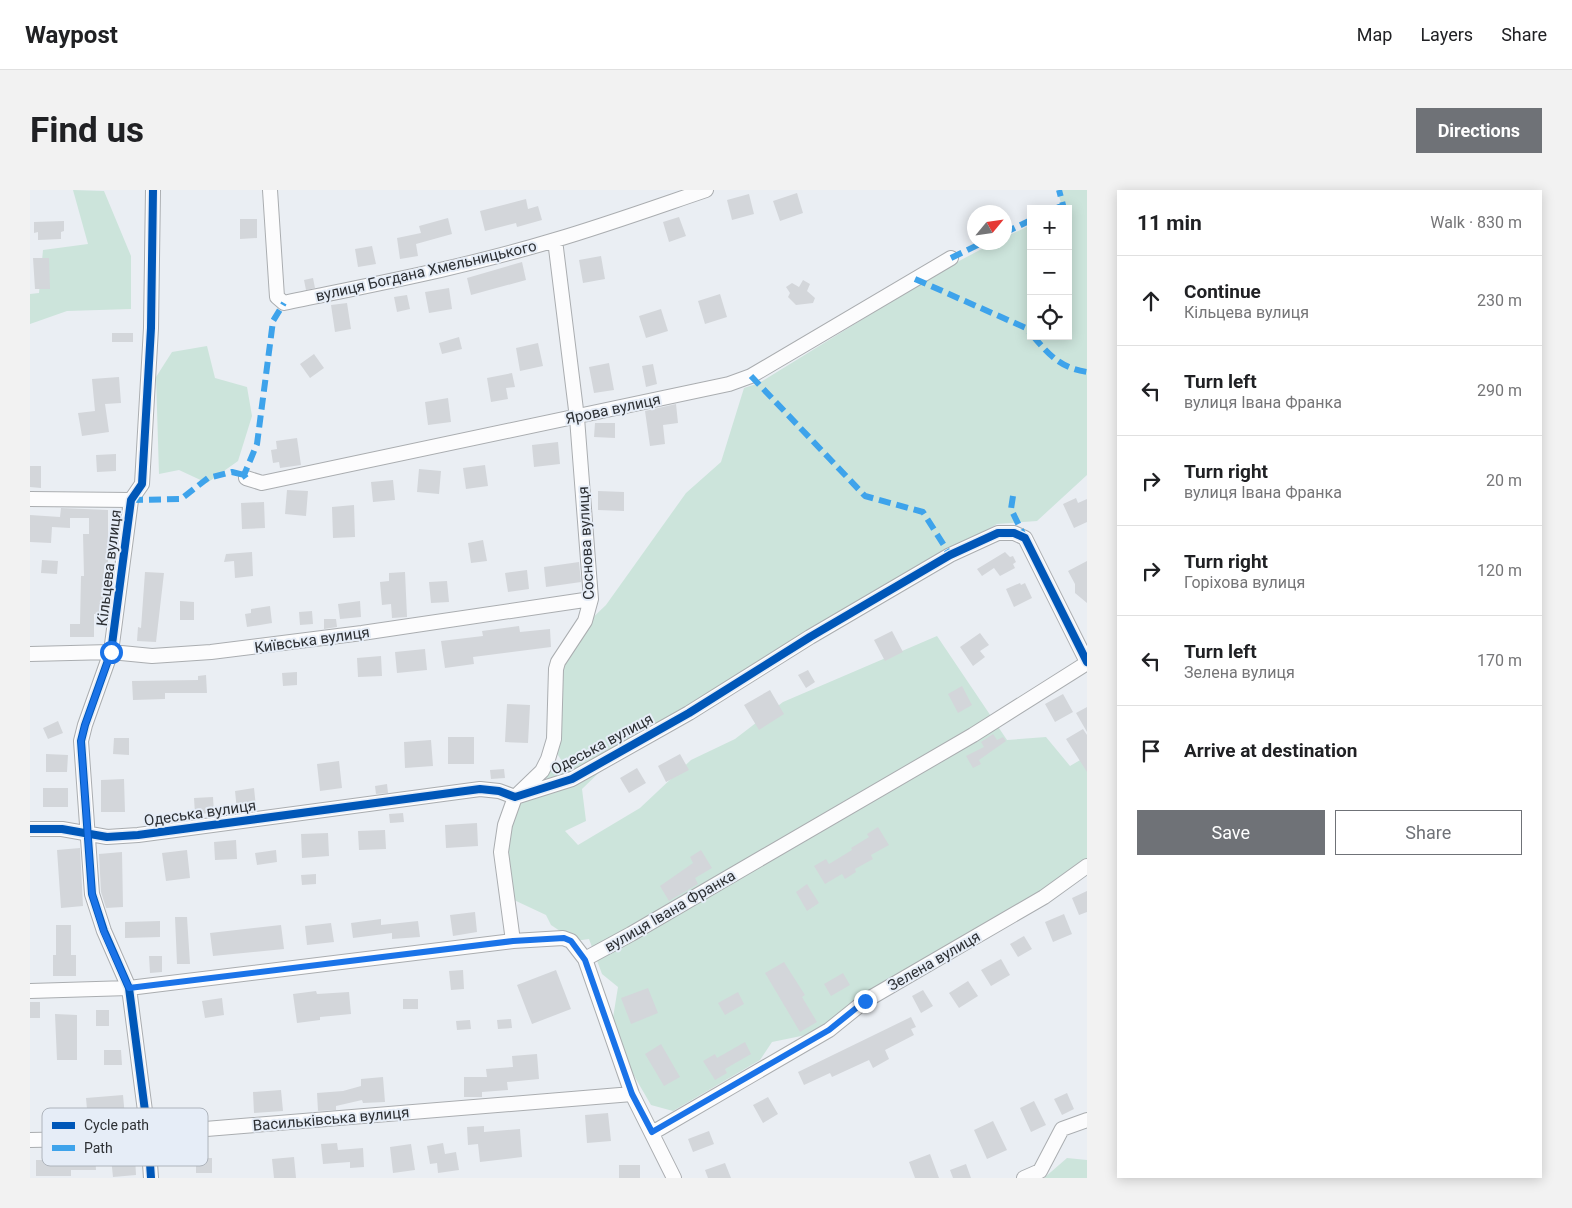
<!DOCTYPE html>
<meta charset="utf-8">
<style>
:root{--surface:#fff;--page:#f2f2f2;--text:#202124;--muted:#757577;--line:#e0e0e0;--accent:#6f7277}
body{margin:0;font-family:Roboto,sans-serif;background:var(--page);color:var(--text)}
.controls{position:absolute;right:15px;top:15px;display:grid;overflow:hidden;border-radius:0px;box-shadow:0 2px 12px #0003}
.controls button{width:45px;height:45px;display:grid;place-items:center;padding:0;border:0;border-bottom:1px solid var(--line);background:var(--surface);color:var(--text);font:25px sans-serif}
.compass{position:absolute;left:937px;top:15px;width:45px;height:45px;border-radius:50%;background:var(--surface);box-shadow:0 2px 12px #0003;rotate:61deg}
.stop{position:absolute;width:15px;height:15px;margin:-11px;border:4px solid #1a73e8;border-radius:50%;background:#fff}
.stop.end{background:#1a73e8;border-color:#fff;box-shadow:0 1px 5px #0008}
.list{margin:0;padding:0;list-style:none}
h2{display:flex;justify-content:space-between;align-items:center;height:65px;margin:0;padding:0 20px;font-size:21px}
h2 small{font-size:16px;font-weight:400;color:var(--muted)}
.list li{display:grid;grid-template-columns:32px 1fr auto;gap:15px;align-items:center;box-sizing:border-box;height:90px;padding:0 20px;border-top:1px solid var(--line)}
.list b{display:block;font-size:19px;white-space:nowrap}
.list p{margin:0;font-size:16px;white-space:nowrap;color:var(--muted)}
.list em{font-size:16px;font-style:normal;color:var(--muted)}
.actions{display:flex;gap:10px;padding:15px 20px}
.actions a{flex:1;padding:11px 0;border:1px solid var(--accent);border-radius:0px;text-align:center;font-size:18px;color:var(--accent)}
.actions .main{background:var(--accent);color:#fff}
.icon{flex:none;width:28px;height:28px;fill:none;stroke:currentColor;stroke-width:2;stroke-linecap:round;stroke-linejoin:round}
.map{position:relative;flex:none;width:1057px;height:988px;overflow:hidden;border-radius:0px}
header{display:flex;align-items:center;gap:30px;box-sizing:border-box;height:70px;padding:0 25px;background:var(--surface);border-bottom:1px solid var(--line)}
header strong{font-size:24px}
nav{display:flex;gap:28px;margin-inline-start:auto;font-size:18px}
.intro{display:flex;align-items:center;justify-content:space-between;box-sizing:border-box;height:120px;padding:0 30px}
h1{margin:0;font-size:35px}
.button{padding:12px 22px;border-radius:0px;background:var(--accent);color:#fff;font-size:18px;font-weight:700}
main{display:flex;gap:30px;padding:0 30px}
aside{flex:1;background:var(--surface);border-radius:0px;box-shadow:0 2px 12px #0003}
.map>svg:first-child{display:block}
</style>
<header>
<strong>Waypost</strong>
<nav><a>Map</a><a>Layers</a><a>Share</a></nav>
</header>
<div class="intro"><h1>Find us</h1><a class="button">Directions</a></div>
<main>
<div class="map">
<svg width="1057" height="988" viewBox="0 0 1057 988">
<rect width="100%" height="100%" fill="#eaeef3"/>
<path fill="#cce4db" d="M43,0L74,1L101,66V119L37,121L0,134V104L9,103L13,60L58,54Z
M1027,0H1057V285L1007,331L967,334L610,543L552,599L556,631L535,641L548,655L610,618L661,570L705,549L753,512L907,446L977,550L1016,547L1040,576L1057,566V670L1011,701L776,845L742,852L730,870L643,921L621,915L592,865L581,840L588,797L572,784L559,749L545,751L521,735L516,725L484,710L471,692L483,615L518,574L532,571L521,555L534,455L576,415L656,303L691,272L714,198L729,193L914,79L963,53L974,52L975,47L1001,35V146H1038V19H1033Z
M177,156L185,188L217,197L222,226L208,271L177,293L149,280L129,284L126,187L142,162Z
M1037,968L1057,970V988H1014Z"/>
<path fill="#d3d6da" d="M767,3L773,23L750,31L743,11Z
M719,4L724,24L702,30L697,10Z
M496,9L498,19L508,16L512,30L487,37L486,33L455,41L450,21Z
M649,27L656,46L639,52L633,32Z
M418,28L422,44L386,54L388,66L370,69L367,48L391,43L389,36Z
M210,29H227V48L210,49Z
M34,31V41L31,42V49L8,50V42L4,43V32Z
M342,56L346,74L328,77L325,59Z
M571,66L575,89L553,93L549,70Z
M3,68H19L20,99H5Z
M492,72L496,90L441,105L437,88Z
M283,88L285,98L276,100L274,90Z
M773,90L780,94L777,101L785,108L783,113L766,115L758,107L760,103L756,97L762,93L769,97Z
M419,98L422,119L399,123L395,102Z
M690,104L697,127L675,134L668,111Z
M377,105L380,119L367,122L364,107Z
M317,113L321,139L305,142L301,115Z
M631,119L638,141L616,148L609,126Z
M82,143H103V152H82Z
M429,147L432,159L412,164L409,153Z
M508,153L513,176L490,181L486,158Z
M284,164L294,178L280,188L270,174Z
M579,173L584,200L564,203L559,177Z
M623,174L627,194L616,197L612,176Z
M482,183L485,197L476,198L478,209L461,212L457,188Z
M89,187L91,213L75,214L79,242L52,246L48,223L65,221L62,189Z
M418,208L421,232L398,235L395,212Z
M646,214L648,233L633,235L635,254L620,256L615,221Z
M565,233H585V248L564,247Z
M267,248L271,275L250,278L249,272L243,273L241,260L247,259L246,251Z
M528,252L530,274L504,277L502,255Z
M86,264V281L67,282L66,265Z
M455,275L458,296L436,299L433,278Z
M0,276H11V298L0,297Z
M389,279L411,281L409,304L387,302Z
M363,290L365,310L343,312L341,292Z
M257,300L278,301L276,326L255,324Z
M568,301L594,302V321L568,320Z
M1046,308L1048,313L1057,309V332L1044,338L1033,314Z
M234,312L235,338L212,339L211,313Z
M324,315L325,347L303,348L302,317Z
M31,318L78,320V379H74L73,424H64V447H40V434H50L51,386H54L53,344H59V328H40V338L22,337L21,353L0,352V325L30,327Z
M453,350L457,371L441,373L438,353Z
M222,362L223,386L205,388L204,371L194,372L196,364Z
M975,362L980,367L983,366L986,372L983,374L985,378L970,386L964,378L952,386L947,379Z
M12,370L28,371L27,384L11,383Z
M1057,371V413L1045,403V394L1038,381Z
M549,372L551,392L516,397L514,377Z
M497,380L499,399L478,402L475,383Z
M115,382L134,383L126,452L107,451L108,437L111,438Z
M375,382L377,427L362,428L361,414L352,415L350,392L359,391V383Z
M417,391L419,412L401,413L399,392Z
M990,393L991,395L995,393L1002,408L984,417L976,399Z
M150,411L164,412V430H150Z
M330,411L331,427L310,429L308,414Z
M240,416L242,433L217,437L215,424L221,423V419Z
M282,421L283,434L270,435L269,422Z
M294,429H306L307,437L294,439Z
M489,436L490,442L520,439L521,457L443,467L444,474L415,478L411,451L453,446L452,441Z
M862,441L873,462L855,471L844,450Z
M950,443L959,455L950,461L955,467L943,476L930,457Z
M395,459L397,480L367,483L365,462Z
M351,466L352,486L328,487L327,468Z
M778,480L785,492L776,498L768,485Z
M267,482V495L253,496L252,483Z
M176,485L177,503H135V509L103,510L102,491L168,490V486Z
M932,496L942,515L928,523L918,504Z
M740,500L754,524L729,540L714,515Z
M1033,504L1043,522L1025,532L1015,514Z
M477,514L500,515L498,553L475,552Z
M1057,517V542L1046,523Z
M28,531L33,543L18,549L13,538Z
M1053,539L1057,545V582L1036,549Z
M963,544L967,550L973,547L976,551L949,570L951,574L943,578L936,566L954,557L951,552Z
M418,547H444V574H418Z
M84,548H99V565L83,564Z
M401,550L403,576L375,578L374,552Z
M16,564L38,565L37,582H16Z
M650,564L659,580L636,592L628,576Z
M309,571L312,598L290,601L287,574Z
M607,578L616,593L599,603L590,588Z
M474,579L475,588L461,589L460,580Z
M94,589L95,622H71V590Z
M357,594L358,603L346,604L345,596Z
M13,598H38V617H13Z
M224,598L226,617L207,620L205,601Z
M183,607L184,623L165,624L164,608Z
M373,623L374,632L360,633L359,624Z
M447,633L448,656L416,658L415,635Z
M848,637L859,655L841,665L843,669L825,679L826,682L815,689L812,684L795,694L784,676L796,669L799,674L822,660L821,658L839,647L837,644Z
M355,640L356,659L329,660L328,641Z
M298,643L299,666L272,668L271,644Z
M206,650L207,669L185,670L184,652Z
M50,658L53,716L31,718L27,660Z
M157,660L160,688L136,691L132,663Z
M246,660L247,672L227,675L225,663Z
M671,660L682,678L665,688L668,694L639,711L630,696L663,673L660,667Z
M92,662L93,717L76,718L71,702L69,664Z
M286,684V694L272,695L271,685Z
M777,694L789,713L777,721L766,702Z
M1057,701V722L1049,725L1042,708Z
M445,722L447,742L423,746L420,725Z
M1034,724L1042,744L1023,752L1015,732Z
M145,727H157L160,774H147Z
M351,729V735L388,731L390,747L362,749V743L323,748L321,733Z
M130,731V747L95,748V732Z
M301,733L304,752L277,755L275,736Z
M26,735H41V765H46V786H23V765H26Z
M251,735L254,759L183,766L180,743Z
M994,746L1002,759L988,767L980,754Z
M119,766H132V782L120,783Z
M971,769L980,785L961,796L951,780Z
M754,772L775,805L772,807L787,832L770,842L735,783Z
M433,780L434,799L421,800L419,781Z
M526,780L541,819L502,834L487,795Z
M813,783L820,795L801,806L794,794Z
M938,791L948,806L929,818L919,803Z
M618,798L628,823L601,834L591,808Z
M893,800L903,816L891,823L882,806Z
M286,801L287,804L319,802L321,824L290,827V830L267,833L263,804Z
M708,802L714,814L695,825L688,813Z
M192,808L194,825L175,828L172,811Z
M373,809H388V819H373Z
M0,812H10V828H0Z
M66,820H79V836H66Z
M25,824L47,825V870H27Z
M881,827L886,837L881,839L884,845L855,860L859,869L843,878L839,870L802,887L800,883L774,895L768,882Z
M481,829L482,838L468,839L467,830Z
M440,830L441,839L427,840L426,831Z
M715,852L721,864L695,879L697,883L685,890L673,871L685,864L687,868Z
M631,854L650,887L634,896L615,864Z
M74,860H91L92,875H74Z
M507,864L509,889L477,892L478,900L452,902V907H434V887H457L456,879L483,877L482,866Z
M353,887L355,912L333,913L332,910L306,916V920L288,921L287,903L313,901L331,896V889Z
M251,900L253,921L224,923L223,902Z
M1037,903L1044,919L1032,925L1024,909Z
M93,905L95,927L58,930L56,908Z
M738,907L748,924L733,933L723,915Z
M1004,911L1016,935L1001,942L990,918Z
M578,923L581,951L557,953L555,925Z
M963,931L977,960L957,969L944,940Z
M454,936V942L490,939L492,967L450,972L448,954L438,955L437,937Z
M679,941L684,954L663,962L658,949Z
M307,953L308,960L333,958L334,977L320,978V972L293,974L291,954Z
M413,953L415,964L426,962L429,980L408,983L407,973L400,974L397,956Z
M381,954L385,980L363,983L360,957Z
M65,963L66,980H41V986H6V970H53V964Z
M900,964L909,988H885L879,972Z
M105,967L106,985L83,987L81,968Z
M264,967L266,988H244L242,969Z
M166,968H182V983H166Z
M695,973L701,988H678L675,980Z
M936,974L941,988H923L920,980Z
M589,975H610V988H589Z"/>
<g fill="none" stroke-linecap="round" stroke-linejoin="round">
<defs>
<path id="minor" d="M240,0L247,107L254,113C345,94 436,77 525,50C576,35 626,17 676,0
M216,288L232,293L699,194L721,186L921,68
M0,309L101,310
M0,464L81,462L122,466L181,462L332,443L561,409
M0,639H32L77,647L108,645L450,599L469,601L485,607L542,589L659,523L780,447L920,365L968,343H984L995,348L1057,472
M483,751L471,662L475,635L485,607L512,581L518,569L524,549L526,479L528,472L555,431L561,409L547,228L525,50
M555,769L601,744L943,545L1057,473
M0,801L99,798L483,751L533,748L541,751L555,769L602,904L644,988
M622,943L799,840L835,811L1014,707L1057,676
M0,950L54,949L602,904
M121,988L118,944L99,798L74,741L62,704L51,551L55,535L81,462L101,310L112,294L121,138L123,0
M994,988L1010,981L1032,939L1057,930"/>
</defs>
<use href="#minor" stroke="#aaadb0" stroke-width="16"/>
<use href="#minor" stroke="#fcfcfd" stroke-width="14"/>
<path stroke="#3ea3eb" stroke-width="6" stroke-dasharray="12 6" stroke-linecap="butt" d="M1025,19L1033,15L1029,0
M974,43L1001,30
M921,68L954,52
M885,89L996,138L1001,144
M1003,146C1020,166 1031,178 1057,182
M721,186L835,306L893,322L920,365
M216,288L214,285L227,254L243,131L254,113
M983,306L981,319L995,348
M101,310L151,309L178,288L202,282L214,285"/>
<defs>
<path id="cycleway" d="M0,639H32L77,647L108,645L450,599L469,601L485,607L542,589L659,523L780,447L920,365L968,343H984L995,348L1057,472
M121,988L118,944L99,798L74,741L62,704L51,551L55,535L81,462L101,310L112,294L121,138L123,0"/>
</defs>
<use href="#cycleway" stroke="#e6edf7" stroke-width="11"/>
<use href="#cycleway" stroke="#0057b8" stroke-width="8"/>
</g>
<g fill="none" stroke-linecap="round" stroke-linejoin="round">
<path stroke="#1a73e8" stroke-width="6" d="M81,462L55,535L51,551L62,704L74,742L99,798L483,751L534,748L541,751L555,770L602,904L622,942L799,840L835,811"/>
</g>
<g text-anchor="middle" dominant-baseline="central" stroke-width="4" stroke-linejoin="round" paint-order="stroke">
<g font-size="15" fill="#2d3034" stroke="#e6edf7">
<text transform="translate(396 81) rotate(-13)">вулиця Богдана Хмельницького</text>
<text transform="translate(583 219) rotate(-12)">Ярова вулиця</text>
<text transform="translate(556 353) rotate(-93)">Соснова вулиця</text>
<text transform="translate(79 378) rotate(-83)">Кільцева вулиця</text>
<text transform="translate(282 450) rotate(-8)">Київська вулиця</text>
<text transform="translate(572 554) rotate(-28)">Одеська вулиця</text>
<text transform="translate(170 623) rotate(-8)">Одеська вулиця</text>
<text transform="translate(640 721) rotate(-30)">вулиця Івана Франка</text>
<text transform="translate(904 771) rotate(-30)">Зелена вулиця</text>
<text transform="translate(301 929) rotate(-5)">Васильківська вулиця</text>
</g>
</g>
<rect x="12" y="918" width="166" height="58" rx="8" fill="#e6edf7" stroke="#aeb4bc" stroke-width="1"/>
<rect x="22" y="932" width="23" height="7" fill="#0057b8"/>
<rect x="22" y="955" width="23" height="6" fill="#3ea3eb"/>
<g font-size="14" fill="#2d3034">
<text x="54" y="940">Cycle path</text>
<text x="54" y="963">Path</text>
</g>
</svg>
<div class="controls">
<button>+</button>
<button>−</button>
<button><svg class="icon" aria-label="locate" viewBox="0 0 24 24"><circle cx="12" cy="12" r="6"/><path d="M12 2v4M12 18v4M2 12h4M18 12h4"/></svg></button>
</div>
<svg class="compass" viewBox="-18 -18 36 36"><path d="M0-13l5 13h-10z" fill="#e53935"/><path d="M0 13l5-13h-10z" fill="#757577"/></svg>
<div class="stop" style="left:81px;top:462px"></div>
<div class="stop end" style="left:835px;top:811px"></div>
</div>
<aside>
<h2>11 min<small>Walk · 830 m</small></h2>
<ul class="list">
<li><svg class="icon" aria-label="ahead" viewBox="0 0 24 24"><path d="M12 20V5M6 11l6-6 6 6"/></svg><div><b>Continue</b><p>Кільцева вулиця</p></div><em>230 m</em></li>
<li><svg class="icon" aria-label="left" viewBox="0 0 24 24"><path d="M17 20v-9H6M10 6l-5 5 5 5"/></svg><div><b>Turn left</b><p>вулиця Івана Франка</p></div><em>290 m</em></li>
<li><svg class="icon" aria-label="right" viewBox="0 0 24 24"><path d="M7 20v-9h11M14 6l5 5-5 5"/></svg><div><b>Turn right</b><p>вулиця Івана Франка</p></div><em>20 m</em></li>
<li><svg class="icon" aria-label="right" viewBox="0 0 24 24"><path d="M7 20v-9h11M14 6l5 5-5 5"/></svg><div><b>Turn right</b><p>Горіхова вулиця</p></div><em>120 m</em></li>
<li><svg class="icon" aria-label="left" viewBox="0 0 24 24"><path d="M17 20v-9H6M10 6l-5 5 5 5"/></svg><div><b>Turn left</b><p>Зелена вулиця</p></div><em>170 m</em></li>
<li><svg class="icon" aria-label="arrive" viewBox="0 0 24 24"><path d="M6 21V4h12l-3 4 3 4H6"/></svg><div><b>Arrive at destination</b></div></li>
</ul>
<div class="actions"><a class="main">Save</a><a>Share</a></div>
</aside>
</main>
